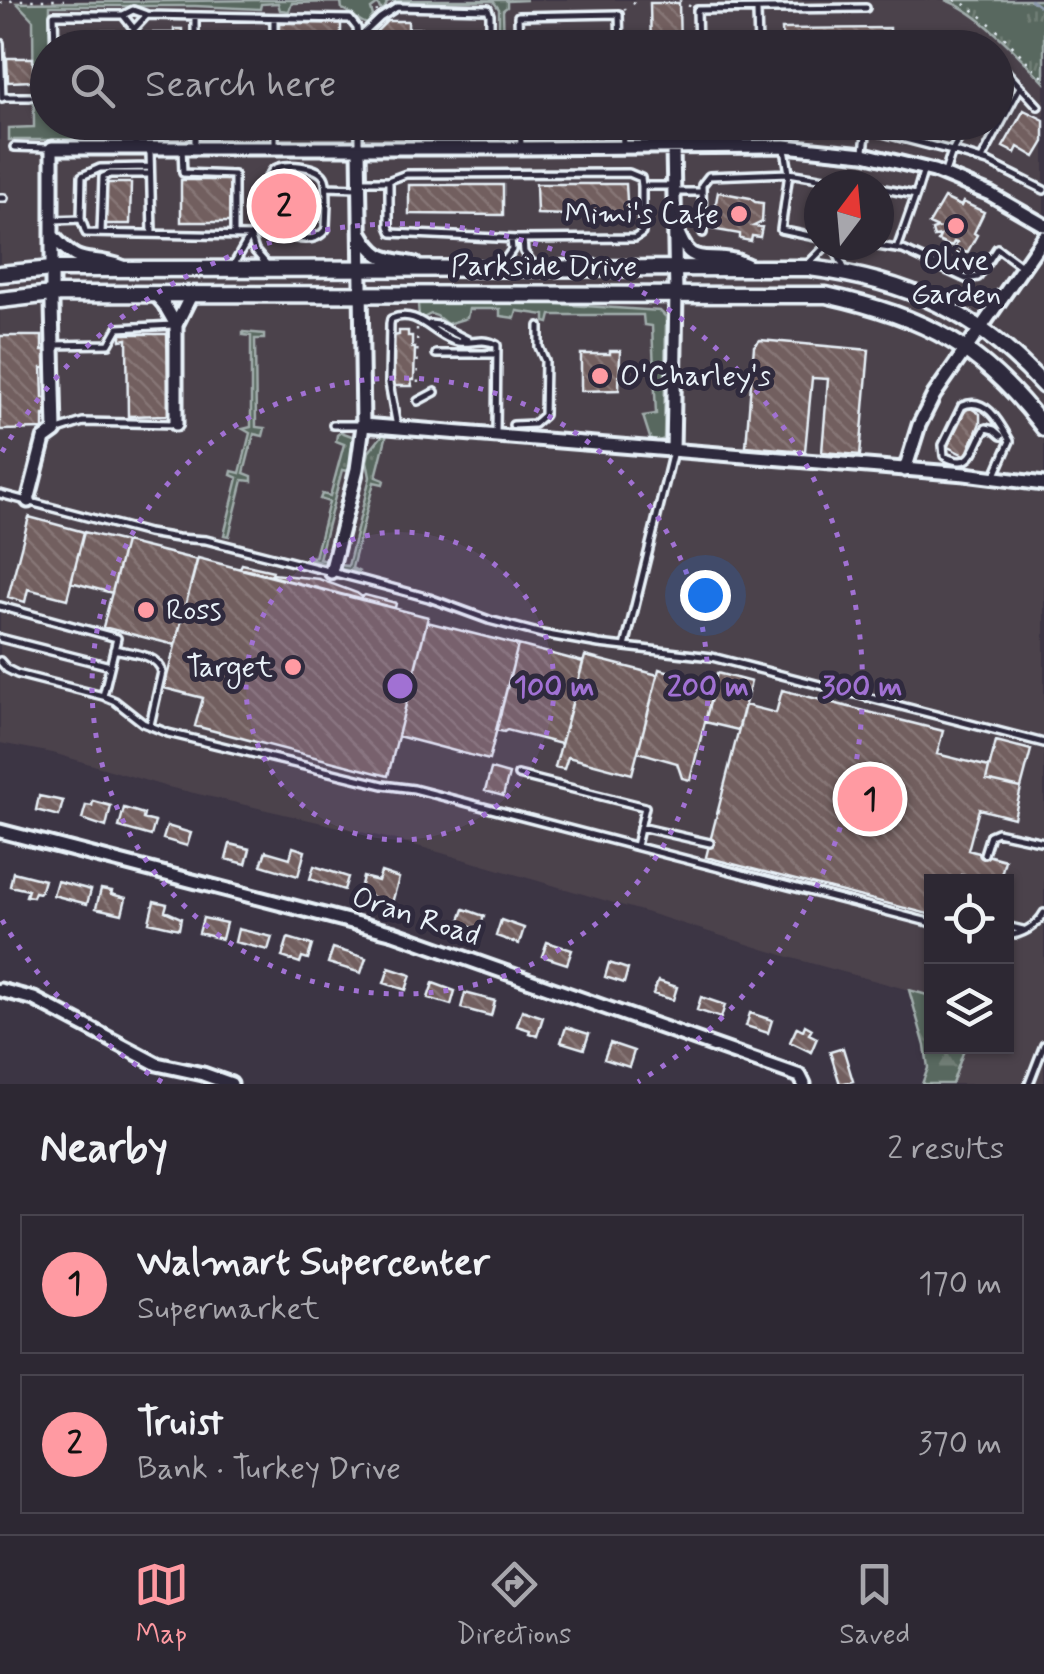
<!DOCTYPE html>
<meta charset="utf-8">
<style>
:root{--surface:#2d2833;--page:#39343f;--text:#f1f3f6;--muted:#a7a6ac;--line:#48444e;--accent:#ff9aa2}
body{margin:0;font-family:Mynerve,sans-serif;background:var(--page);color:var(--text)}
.controls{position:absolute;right:30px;bottom:30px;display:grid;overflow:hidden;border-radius:0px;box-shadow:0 2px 8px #0004}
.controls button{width:90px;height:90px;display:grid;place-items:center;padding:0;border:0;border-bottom:2px solid var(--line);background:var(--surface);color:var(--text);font:50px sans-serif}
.compass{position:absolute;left:804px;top:170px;width:90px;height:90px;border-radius:50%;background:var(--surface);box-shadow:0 2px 8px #0004;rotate:16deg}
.you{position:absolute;left:705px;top:595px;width:35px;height:35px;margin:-25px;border:8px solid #fff;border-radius:50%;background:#1a73e8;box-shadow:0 0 0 15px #1a73e833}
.badge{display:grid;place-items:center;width:65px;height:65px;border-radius:50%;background:var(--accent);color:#111;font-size:32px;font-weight:700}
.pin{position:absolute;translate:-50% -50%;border:5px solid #fff;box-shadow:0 2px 10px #0006}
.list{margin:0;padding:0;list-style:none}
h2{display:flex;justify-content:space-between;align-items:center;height:130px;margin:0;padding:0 40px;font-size:42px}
h2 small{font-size:32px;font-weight:400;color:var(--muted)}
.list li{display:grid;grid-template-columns:65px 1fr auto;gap:30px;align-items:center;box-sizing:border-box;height:140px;margin:0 20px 20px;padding:0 20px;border:2px solid var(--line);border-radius:0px}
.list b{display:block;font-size:38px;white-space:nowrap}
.list p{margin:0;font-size:32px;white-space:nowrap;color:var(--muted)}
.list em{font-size:32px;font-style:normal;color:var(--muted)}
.icon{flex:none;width:55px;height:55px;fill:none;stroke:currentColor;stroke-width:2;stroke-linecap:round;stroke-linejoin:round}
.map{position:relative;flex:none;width:1044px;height:1084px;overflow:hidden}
.search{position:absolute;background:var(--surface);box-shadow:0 2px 8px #0004;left:30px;right:30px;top:30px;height:110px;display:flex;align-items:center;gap:25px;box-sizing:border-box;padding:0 35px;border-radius:55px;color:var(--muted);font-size:38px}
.sheet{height:450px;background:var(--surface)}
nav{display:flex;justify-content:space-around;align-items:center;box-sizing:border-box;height:140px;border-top:2px solid var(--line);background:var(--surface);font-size:28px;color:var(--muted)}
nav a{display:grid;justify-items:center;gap:5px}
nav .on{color:var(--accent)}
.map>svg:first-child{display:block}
</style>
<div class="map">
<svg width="1044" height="1084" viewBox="0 0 1044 1084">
<defs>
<pattern id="forest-firs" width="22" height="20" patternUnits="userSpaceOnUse" patternTransform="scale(2.5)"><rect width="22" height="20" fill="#59685e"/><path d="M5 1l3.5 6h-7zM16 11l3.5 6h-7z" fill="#717e76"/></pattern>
<pattern id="park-tufts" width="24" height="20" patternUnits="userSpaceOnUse" patternTransform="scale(2.5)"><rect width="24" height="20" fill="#59685e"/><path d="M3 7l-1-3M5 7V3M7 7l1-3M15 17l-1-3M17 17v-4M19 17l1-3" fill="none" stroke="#717e76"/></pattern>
<pattern id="garden-dots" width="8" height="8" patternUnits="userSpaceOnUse" patternTransform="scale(2.5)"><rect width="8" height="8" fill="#59685e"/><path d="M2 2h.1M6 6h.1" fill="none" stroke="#717e76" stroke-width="1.8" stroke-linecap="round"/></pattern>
<pattern id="building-back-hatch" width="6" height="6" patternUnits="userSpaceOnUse" patternTransform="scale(2.5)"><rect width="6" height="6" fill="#725f5e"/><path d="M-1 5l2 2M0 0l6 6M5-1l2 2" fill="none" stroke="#867676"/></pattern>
</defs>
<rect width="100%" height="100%" fill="#3c3544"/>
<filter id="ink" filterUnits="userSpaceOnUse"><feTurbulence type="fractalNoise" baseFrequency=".01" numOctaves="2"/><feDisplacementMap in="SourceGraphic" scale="20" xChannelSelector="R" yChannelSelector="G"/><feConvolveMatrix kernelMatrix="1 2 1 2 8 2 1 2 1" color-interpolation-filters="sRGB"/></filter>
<g filter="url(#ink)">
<path fill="#4c424c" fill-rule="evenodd" d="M0,0H945L961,6L984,23L1039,77L1044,82V1084H952L965,1047L1006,1046V882H932L931,996L792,958L652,914L404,842L164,786L53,753L0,743ZM48,48H996V122H48ZM819,185H879V245H819Z"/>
<path fill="#59685e" stroke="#a0acab" stroke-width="2.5" d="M262,0H527L507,1V7L503,10L504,48L499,47V9L493,1H384L387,3L384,9H380L378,4L371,9L373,16L367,24C359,22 353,13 342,9L341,2L292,3L289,11L280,10L278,3L261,4L260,9L195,6H50L48,122L116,124L122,127L125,137L121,140C105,140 92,137 76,137L73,140H9V128L34,127L33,20L17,3Z
M418,304H555L660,311L666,317L664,439L652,444L643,416L656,414L652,326L644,325L643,315H551L549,323L545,322V315L517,311L515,318L500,316V309H469L467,318L447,324L437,316L431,314L423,318L419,317Z
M243,332L264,334V339H255L256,427L265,428L263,436L254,434L244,473L252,476V481L243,480L229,536L224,535L238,478L231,475L232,471L240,473L250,433L243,429L251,427V336L243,335Z"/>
<path fill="url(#forest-firs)" stroke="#a0acab" stroke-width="2.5" d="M909,990L931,996L932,1046L965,1047L952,1084H922L928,1068L925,1046Z"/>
<path fill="url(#park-tufts)" stroke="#a0acab" stroke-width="2.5" d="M945,0H1044V82C1019,55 978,11 945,0Z"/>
<path fill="url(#garden-dots)" stroke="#a0acab" stroke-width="2.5" d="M341,432L352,436L355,446L350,471L342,470L319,559L327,561L325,564L306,558L307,556L315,557L329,502L320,499L322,494L330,496L344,444L336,441L337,435Z
M385,432L395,434H387L376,477L384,480L383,484L374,482L352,568L360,572L340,569V565L348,566L370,477L367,461L369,452Z"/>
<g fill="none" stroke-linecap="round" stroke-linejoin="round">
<path stroke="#8d9aad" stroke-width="2.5" d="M1031,0L1044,10"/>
</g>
<path fill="url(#building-back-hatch)" stroke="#e8f1f8" stroke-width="2.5" d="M650,3H679L680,48H651Z
M387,21H408V28L475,30V48H374V34Z
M280,23H341V48H280Z
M890,28V48H783L782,29Z
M174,29H182V37H178V48H146V33H174Z
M68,31H115V48H67V43L58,42V33H68Z
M212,36L260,37V48H212Z
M7,58H33V81L8,82Z
M1024,110L1044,120V142L1035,157L1018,147L1015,153L1003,147Z
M181,180H232L233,222H181Z
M105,183H131L130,224H104Z
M536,184H626L628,217L537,214Z
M409,185H503V215L409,214Z
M276,191L308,192V218L288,217L287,220L280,219V214H260V199H276Z
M718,192L750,198L755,202L763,203L762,222L754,226L762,227L760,237L752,236L751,241L740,239V234L711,229Z
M944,198L961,206L963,202L984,212L974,233L977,235L967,253L955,247L957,243L954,242L951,247L938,241L940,236L934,237L932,230L938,228L929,224Z
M399,331H408V336H412V348H415L414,380H411L412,386H395L394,380L393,336L399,335Z
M121,334H167L169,415L128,416L127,339L121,340Z
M0,336H42V351H47V368H42L43,398H48V415H43V429L0,430Z
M760,340L869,350L860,455L822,452L828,379L812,378L805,451L746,446L754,346Z
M610,351H620L619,390L581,391V354H610Z
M969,407L980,414V423L966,456L946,446L958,418Z
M29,517L84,532L67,599L28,589L25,602L8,597Z
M84,532L125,542L112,593L71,582Z
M125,542L197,560L175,645L103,627Z
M198,558L428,617L388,776L195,726L203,698L164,688Z
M242,564L273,571L272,574L319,579L357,593L362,597L365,595L396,603L395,608L240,568Z
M427,622L518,645L489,760L398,736Z
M518,645L583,662L561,744L507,730L504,732L496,730Z
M585,656L658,675L632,774L568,757L564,769L555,767Z
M659,669L715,683L690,780L682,778L677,763L638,752Z
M717,673L751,682L738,730L705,722Z
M782,690L943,731L937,754L989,767L986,780L1021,788L1014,818L979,809L968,850L1005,860L999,882H985L961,875L960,882H932V915L706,857L745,705L776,713Z
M996,741L1031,750L1021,788L986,780Z
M491,769L509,774L503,796L485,791Z
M39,796L63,801L59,816L36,810Z
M93,801L111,806L106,827L82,819L86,805L92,806Z
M124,808L144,814L143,819L155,822L151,836L119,827Z
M167,826L191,833L187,846L163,839Z
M230,844L250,849L246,864L226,859Z
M293,847L305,851L298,876L261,865L266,851L290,858Z
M314,866L348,877L344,890L310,879Z
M13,872L44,880L40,893L35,892L33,897L26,896L28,890L10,886Z
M381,872L399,878L392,903L359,893L363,877L378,881Z
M57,881L91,890L87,904L53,895Z
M101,889L112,891L111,894L126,898L122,914L96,908Z
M154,901L167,904L165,911L181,918L179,929L149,922Z
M464,909L484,916L479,930L459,923Z
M203,918L226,923L222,939L199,933Z
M501,920L524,928L519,944L496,936Z
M238,929L272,937L268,950L235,942Z
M288,938L312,945L308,959L302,957L300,963L282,957Z
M547,942L572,950L567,964L542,956Z
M333,948L366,958L361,973L328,963Z
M609,963L628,969L624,983L605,977Z
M389,968L411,975L406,990L384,983Z
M658,981L677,987L673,1000L653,994Z
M433,983L455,991L451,1005L428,998Z
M465,993L495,1001L491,1016L461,1008Z
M701,997L725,1005L721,1018L697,1010Z
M522,1010L543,1017L537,1036L529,1033L530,1030L517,1026Z
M750,1013L772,1020L768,1033L746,1026Z
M805,1025L812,1029L809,1034L817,1038L811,1052L790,1042L797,1027L803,1030Z
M566,1027L589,1034L584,1049L561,1042Z
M610,1043L634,1051L629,1067L604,1059Z
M843,1048L853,1081L840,1084L830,1052Z"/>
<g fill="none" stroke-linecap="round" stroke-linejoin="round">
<defs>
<path id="service" d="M757,11L758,48
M123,15L134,29V48
M274,18V48
M134,29L147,15
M359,38L380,18L397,7L488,9L490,15V48
M0,43L2,98
M519,43L593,41V48
M55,48L54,15H123L133,10L147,15L350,19L357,28L359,48
M63,48V43
M195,48V16
M519,48L518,16L619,14L620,48
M698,48L697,10L866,8
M996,70L1003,68L1038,106
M3,97H30
M135,122L136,147
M275,122V147
M359,122V144
M520,122L521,145
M622,122L623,145
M622,124L760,123L867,129L952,151L968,122
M14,147L49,148
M182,147L183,173L234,175V236
M195,147V122
M785,149L789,173L781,230L819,238
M150,150L152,234
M864,150L867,129
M982,159L1020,87
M150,167L100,168L82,176L81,219L86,233L250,236L262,229C282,232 311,250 326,229C326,217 329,190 325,179C320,165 283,162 273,170C271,172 270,175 268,177L267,229
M945,172L952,151L988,162L1044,190
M390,180L406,174L629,173L641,178L642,186
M360,181H389V226L392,233L517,239L635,238L642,233V186H673
M326,187L358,188
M879,188L916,195L923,172
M676,192H700
M0,198H4
M54,220L81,219
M101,233L103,177L110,174H150
M703,233L702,185L709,176L789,173L860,185
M251,238L255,251L268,266
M523,239L524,252L532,263
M833,245L845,270
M871,245L903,250L966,279L978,277L997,248L1020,265
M897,249L916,195
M503,263L512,250L511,239
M234,264L250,236
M808,264L827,245
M430,324L438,325L468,340
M54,345L109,344L118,328L173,325
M436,354H496
M418,401L435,392
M333,425H360
M513,425L534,424L544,415L545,361L539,347V326
M397,427L389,383L390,324L391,319C419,307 433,337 458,342C472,344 484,337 497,345L496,433
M58,430L83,422L175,424
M995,475L1010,441C1000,423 986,395 962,406L943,445L944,456C974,472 973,447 986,428L994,430L1001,436
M0,494L148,533L177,538L206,540L363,580L429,598L489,620L542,634L599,644L712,657L1044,743
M0,606L117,638L103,696
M0,638L110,666
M625,647L673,451
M114,649C131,653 158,654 162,672L150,725
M0,661L7,669L17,674L103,696L115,701L143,723L168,733L383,785L414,789L932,923
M518,775L645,807L636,846
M640,827L710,843
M984,854L990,835L997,832L1044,842
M1006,926L1023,930
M1006,936C1021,935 1037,926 1044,913
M1029,1084L1044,1045"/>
<path id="minor" d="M673,148L676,293L673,450
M676,227C690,269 702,253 734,260C739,261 744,264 749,266
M361,233C377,261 386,258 415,264
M52,235C83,271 86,253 122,267
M155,294L164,304L176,325
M176,424V325L191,295
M363,425L965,474L1044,484
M905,470L919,425L934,395L1044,237
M28,501L44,439L55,431L52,305V148H521L785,146L864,154L934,171L990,194L1044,225
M331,572L357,469L363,425L359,147
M0,831L394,933L800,1076L804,1084
M0,990L34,999L157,1064L203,1074L231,1084"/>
<path id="tertiary" d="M0,274L52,269L809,268C907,280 977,312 1044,386
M0,300L52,294L826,295C925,317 982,346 1044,428"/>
</defs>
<use href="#service" stroke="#e8f1f8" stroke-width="12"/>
<use href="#minor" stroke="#e8f1f8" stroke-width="19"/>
<use href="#tertiary" stroke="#e8f1f8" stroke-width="21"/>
<path stroke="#e8f1f8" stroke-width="2.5" stroke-dasharray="2.5 8" stroke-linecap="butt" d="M374,0L377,12
M679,0L691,7
M954,0C982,8 1021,57 1044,78
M0,3L15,0H64
M624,10L638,0
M417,328L418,390"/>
<use href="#service" stroke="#2f2a3d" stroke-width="5"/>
<use href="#minor" stroke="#2f2a3d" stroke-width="11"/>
<use href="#tertiary" stroke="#2f2a3d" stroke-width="14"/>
</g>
</g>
<circle cx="400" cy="686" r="154" fill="#a171d3" fill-opacity=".12"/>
<g fill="none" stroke="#a171d3" stroke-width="5" stroke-dasharray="5 10">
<circle cx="400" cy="686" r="154"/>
<circle cx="400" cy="686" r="308"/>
<path d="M162 1082A462 462 0 0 1 2 920M2 452A462 462 0 1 1 638 1082"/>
</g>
<g fill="#ff9aa2" stroke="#2f2a3d" stroke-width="4">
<circle cx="739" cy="214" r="10"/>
<circle cx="956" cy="226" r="10"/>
<circle cx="600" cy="376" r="10"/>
<circle cx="146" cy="610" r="10"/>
<circle cx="293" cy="667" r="10"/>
</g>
<g text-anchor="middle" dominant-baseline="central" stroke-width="10" stroke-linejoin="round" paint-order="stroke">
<g font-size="30" fill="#e8f1f8" stroke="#2f2a3d" text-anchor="end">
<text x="719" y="214">Mimi's Cafe</text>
<text x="956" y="260" text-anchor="middle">Olive<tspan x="956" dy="34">Garden</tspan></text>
<text x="620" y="376" text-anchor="start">O'Charley's</text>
<text x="166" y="610" text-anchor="start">Ross</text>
<text x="273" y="667">Target</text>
</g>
<g font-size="30" fill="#e8f1f8" stroke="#2f2a3d">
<text x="544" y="266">Parkside Drive</text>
<text transform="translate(416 917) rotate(18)">Oran Road</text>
</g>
</g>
<circle cx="400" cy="686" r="15" fill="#a171d3" stroke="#2f2a3d" stroke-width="5"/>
<g font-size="30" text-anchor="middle" font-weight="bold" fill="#a171d3" stroke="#2f2a3d" stroke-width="10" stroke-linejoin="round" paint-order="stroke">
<text x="554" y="696">100 m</text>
<text x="708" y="696">200 m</text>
<text x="862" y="696">300 m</text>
</g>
</svg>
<div class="controls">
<button><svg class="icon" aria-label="locate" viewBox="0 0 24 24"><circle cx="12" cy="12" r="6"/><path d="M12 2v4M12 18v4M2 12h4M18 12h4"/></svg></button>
<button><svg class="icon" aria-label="layers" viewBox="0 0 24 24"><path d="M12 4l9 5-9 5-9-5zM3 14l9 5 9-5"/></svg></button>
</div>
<svg class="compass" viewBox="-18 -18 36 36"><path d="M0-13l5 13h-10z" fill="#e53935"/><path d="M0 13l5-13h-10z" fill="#a7a6ac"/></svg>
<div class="you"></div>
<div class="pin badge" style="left:870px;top:799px">1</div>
<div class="pin badge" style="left:284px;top:206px">2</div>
<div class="search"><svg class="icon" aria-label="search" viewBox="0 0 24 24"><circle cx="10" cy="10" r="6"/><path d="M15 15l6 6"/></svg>Search here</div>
</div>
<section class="sheet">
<h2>Nearby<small>2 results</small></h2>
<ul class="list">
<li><span class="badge">1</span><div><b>Walmart Supercenter</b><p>Supermarket</p></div><em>170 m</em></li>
<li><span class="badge">2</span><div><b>Truist</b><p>Bank · Turkey Drive</p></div><em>370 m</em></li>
</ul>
</section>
<nav>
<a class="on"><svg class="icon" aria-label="map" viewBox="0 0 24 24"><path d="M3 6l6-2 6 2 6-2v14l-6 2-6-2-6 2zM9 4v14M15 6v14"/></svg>Map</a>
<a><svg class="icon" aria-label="directions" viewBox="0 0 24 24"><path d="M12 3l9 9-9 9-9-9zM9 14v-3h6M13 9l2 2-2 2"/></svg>Directions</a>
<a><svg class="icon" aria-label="saved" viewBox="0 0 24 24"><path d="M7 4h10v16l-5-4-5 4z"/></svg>Saved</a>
</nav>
